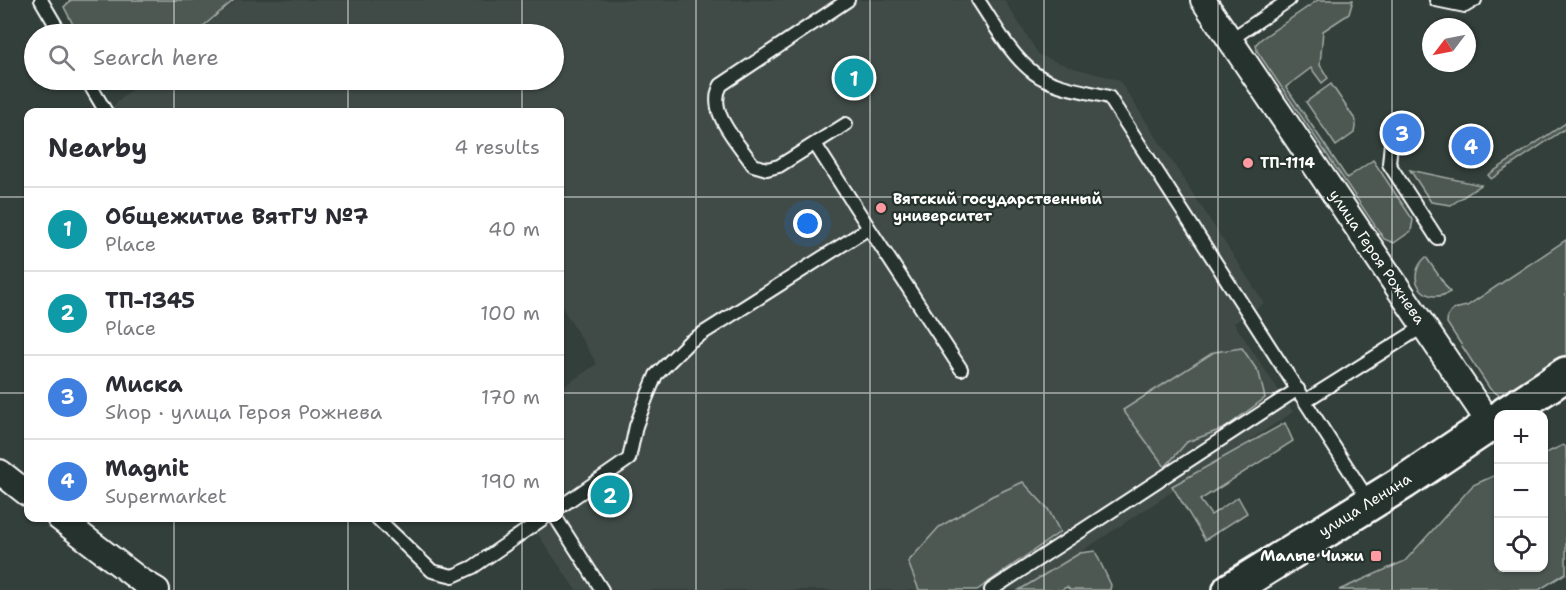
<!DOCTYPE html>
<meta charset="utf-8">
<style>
:root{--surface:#fff;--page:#f2f2f3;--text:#2b2b33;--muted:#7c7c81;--line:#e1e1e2;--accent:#0b8043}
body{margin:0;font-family:"Shantell Sans",sans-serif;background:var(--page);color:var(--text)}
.controls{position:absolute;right:18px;bottom:18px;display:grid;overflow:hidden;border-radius:12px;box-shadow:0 2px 4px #0004}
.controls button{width:54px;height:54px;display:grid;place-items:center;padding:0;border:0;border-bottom:2px solid var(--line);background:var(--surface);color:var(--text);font:30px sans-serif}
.compass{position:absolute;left:1422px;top:18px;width:54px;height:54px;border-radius:50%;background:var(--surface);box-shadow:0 2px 4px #0004;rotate:238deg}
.you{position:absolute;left:808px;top:224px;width:21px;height:21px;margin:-15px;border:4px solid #fff;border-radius:50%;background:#1a73e8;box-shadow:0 0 0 9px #1a73e833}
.badge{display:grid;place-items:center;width:39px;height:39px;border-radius:50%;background:var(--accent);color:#fff;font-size:20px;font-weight:700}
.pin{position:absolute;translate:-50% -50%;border:3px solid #fff;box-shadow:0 2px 6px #0006}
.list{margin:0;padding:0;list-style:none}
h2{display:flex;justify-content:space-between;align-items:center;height:78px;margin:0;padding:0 24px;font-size:26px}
h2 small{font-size:20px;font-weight:400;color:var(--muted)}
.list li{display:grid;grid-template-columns:39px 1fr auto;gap:18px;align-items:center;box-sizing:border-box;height:84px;padding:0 24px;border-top:2px solid var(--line)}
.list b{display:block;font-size:22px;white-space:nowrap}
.list p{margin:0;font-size:20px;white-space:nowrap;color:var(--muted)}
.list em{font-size:20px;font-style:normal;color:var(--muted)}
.icon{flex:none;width:33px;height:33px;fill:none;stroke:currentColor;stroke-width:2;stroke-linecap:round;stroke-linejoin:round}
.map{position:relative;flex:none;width:1566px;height:590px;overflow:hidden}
.search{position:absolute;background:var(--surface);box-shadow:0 2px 4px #0004;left:24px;top:24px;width:540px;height:66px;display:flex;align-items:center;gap:15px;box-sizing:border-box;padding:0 21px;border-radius:33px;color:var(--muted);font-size:22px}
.panel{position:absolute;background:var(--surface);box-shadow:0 2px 4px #0004;left:24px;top:108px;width:540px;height:414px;border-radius:12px}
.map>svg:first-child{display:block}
</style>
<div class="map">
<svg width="1566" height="590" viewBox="0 0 1566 590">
<rect width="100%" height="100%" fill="#333f3a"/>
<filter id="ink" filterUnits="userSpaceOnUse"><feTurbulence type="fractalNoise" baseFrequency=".0167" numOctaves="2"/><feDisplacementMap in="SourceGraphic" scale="12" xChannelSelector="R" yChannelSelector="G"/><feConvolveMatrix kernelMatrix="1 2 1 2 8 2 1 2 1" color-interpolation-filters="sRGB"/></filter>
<g filter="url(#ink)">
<path fill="#404c47" d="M237,0H1004L1039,55L1070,67L1119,80L1264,303L1234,323L1293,412L1023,590H576L537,533L544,518H560V482L563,474L560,469V389L597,364L560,304V112H113L111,108L142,80H554V34H196Z"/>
<path fill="#4d5853" stroke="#a6aca9" stroke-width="1.5" d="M71,0H234L194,34H78L64,7Z
M1318,0H1353L1349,14L1323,31L1320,65L1328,78L1322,83L1311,68L1286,87L1347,178L1373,160L1413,220L1411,231L1394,243L1384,239L1257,51L1256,44L1261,39Z
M1331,84L1356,121L1354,133L1336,146L1306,102Z
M1566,123V128L1491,179L1488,175Z
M1410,170L1481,185L1451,205L1431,202Z
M1566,240V363L1505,399L1490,389L1447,323C1447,310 1456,308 1467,306Z
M1426,257L1450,292C1424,307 1403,277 1426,257Z
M1242,348L1259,373L1265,398L1225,428L1187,442L1165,467L1123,410L1214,352Z
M1285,423L1293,441L1200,500L1211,515L1238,497L1247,513L1205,540L1172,486Z
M1563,445L1566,447V573L1539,590H1339L1405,561L1473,485L1498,474V568H1544V454Z
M1023,482L1048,509L1060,532L977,590H919L908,562L939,527L992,496Z
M1095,551L1111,585L1110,590H1070L1067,587L1061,590H1019L1080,553Z"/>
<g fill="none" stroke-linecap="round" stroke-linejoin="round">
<defs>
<path id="service" d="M41,0L61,34
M978,0C995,25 1010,55 1034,73C1054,88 1086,91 1109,97L1369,501
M1436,0L1465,6L1475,0
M1230,40L1289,0
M87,80L106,112
M846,124L779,166L767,169L753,165C738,142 706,112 721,85L848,0
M1391,143L1389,164L1437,238
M869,228L961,369
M1305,401L1424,326
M560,507L629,459L636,426L646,399L656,375L689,342L869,228L815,144
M377,518L432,571L453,576L473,567L544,518
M556,518L602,590
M991,590L1298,389"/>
<path id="minor" d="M1203,0L1490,424
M0,472L28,494
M59,518L140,580L157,590"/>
<path id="primary" d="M1505,414L1566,374
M1230,590L1404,482L1498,419"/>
</defs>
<use href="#service" stroke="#fff" stroke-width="16"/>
<use href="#minor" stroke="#fff" stroke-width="28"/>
<use href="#primary" stroke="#fff" stroke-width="38"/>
<use href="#service" stroke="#26332d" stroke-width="12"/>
<use href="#minor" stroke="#26332d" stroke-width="24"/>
<use href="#primary" stroke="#26332d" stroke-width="33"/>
</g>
</g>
<path fill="none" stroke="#fff" stroke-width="1.5" stroke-opacity="0.55" d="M174,0V34M348,0V34M522,0V34M696,0V590M870,0V590M1044,0V590M1218,0V590M1392,0V590M174,80V112M348,80V112M522,80V112M0,197H28M560,197H1566M0,393H28M560,393H1566M174,518V590M348,518V590M522,518V590"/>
<g fill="#ff9aa2" stroke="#26332d" stroke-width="2">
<circle cx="1248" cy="163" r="6"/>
<circle cx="881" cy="208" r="6"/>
<rect x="1370" y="550" width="12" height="12" rx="3"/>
</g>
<g text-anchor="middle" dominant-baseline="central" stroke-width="4.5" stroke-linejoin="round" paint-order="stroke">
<g font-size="15" font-weight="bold" fill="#fff" stroke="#26332d" text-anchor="start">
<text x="1260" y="163">ТП-1114</text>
<text x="893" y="199">Вятский государственный<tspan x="893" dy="17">университет</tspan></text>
<text x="1364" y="556" text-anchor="end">Малые Чижи</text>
</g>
<g font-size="15" fill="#fff" stroke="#26332d">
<text transform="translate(1377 257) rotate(56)">улица Героя Рожнева</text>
<text transform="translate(1365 505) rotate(-32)">улица Ленина</text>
</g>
</g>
</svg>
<div class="controls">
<button>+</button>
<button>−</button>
<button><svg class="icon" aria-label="locate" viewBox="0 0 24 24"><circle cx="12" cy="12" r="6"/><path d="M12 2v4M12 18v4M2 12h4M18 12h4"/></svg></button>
</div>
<svg class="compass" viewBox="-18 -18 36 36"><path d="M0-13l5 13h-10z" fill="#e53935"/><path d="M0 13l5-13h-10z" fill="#7c7c81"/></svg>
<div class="you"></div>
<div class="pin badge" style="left:854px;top:78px;background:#0f9aa8">1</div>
<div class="pin badge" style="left:610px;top:495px;background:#0f9aa8">2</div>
<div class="pin badge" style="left:1402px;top:133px;background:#3f7fe0">3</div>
<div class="pin badge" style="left:1471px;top:146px;background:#3f7fe0">4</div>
<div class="search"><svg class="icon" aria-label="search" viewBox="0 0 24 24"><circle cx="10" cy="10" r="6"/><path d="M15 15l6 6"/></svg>Search here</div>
<section class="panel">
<h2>Nearby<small>4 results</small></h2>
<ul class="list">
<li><span class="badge" style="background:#0f9aa8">1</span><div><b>Общежитие ВятГУ №7</b><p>Place</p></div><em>40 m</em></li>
<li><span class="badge" style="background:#0f9aa8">2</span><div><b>ТП-1345</b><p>Place</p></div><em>100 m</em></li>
<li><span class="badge" style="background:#3f7fe0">3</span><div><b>Миска</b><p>Shop · улица Героя Рожнева</p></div><em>170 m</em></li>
<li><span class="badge" style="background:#3f7fe0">4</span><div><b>Magnit</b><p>Supermarket</p></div><em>190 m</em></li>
</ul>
</section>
</div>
